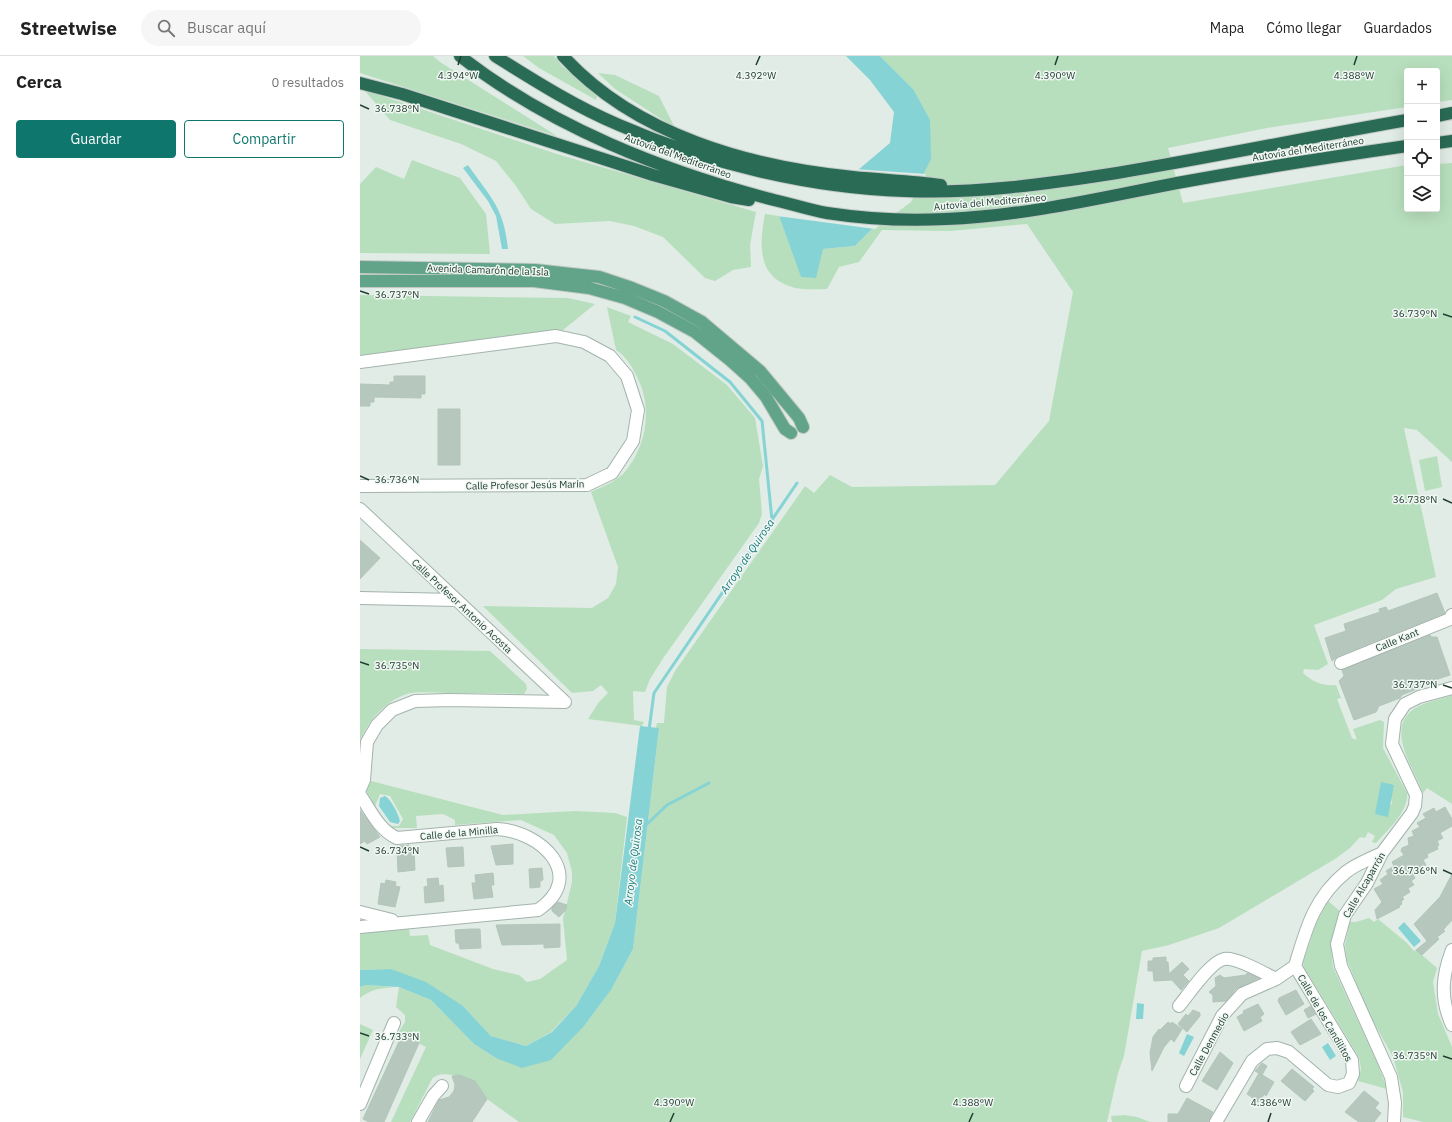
<!DOCTYPE html>
<html lang="es">
<meta charset="utf-8">
<style>
:root{--surface:#fff;--page:#f6f6f6;--text:#222;--muted:#767676;--line:#e0e0e0;--accent:#0f766e}
body{margin:0;font-family:"IBM Plex Sans",sans-serif;background:var(--page);color:var(--text)}
.controls{position:absolute;right:12px;top:12px;display:grid;overflow:hidden;border-radius:4px;box-shadow:0 4px 16px #0002}
.controls button{width:36px;height:36px;display:grid;place-items:center;padding:0;border:0;border-bottom:1px solid var(--line);background:var(--surface);color:var(--text);font:20px sans-serif}
.list{margin:0;padding:0;list-style:none}
h2{display:flex;justify-content:space-between;align-items:center;height:52px;margin:0;padding:0 16px;font-size:17px}
h2 small{font-size:13px;font-weight:400;color:var(--muted)}
.actions{display:flex;gap:8px;padding:12px 16px}
.actions a{flex:1;padding:9px 0;border:1px solid var(--accent);border-radius:4px;text-align:center;font-size:14px;color:var(--accent)}
.actions .main{background:var(--accent);color:#fff}
.icon{flex:none;width:22px;height:22px;fill:none;stroke:currentColor;stroke-width:2;stroke-linecap:round;stroke-linejoin:round}
.map{position:relative;flex:none;width:1092px;height:1066px;overflow:hidden}
header{display:flex;align-items:center;gap:24px;box-sizing:border-box;height:56px;padding:0 20px;background:var(--surface);border-bottom:1px solid var(--line)}
header strong{font-size:19px}
nav{display:flex;gap:22px;margin-inline-start:auto;font-size:14px}
.search{width:280px;height:36px;background:var(--page);display:flex;align-items:center;gap:10px;box-sizing:border-box;padding:0 14px;border-radius:22px;color:var(--muted);font-size:15px}
main{display:flex}
aside{flex:1;background:var(--surface)}
.map>svg:first-child{display:block}
</style>
<header>
<strong>Streetwise</strong>
<div class="search"><svg class="icon" aria-label="search" viewBox="0 0 24 24"><circle cx="10" cy="10" r="6"/><path d="M15 15l6 6"/></svg>Buscar aquí</div>
<nav><a>Mapa</a><a>Cómo llegar</a><a>Guardados</a></nav>
</header>
<main>
<aside>
<h2>Cerca<small>0 resultados</small></h2>
<ul class="list">
</ul>
<div class="actions"><a class="main">Guardar</a><a>Compartir</a></div>
</aside>
<div class="map">
<svg width="1092" height="1066" viewBox="0 0 1092 1066">
<rect width="100%" height="100%" fill="#e0ece5"/>
<path fill="#b8dfbd" fill-rule="evenodd" d="M0,0H73L80,6L197,80L0,17Z
M163,0H194L202,10L237,39L236,44L179,12Z
M520,0H1092V44L1077,46V15H1047V51L907,72L808,92L823,147L1047,109V153H1077V108L1092,107V406L1057,374L1044,372L1076,521L1036,533L1022,544L954,569L968,608L958,614L944,613L943,617C953,626 962,630 976,629L981,642L977,643L992,682L997,684L993,673L1020,664L1024,666L1023,692L1047,737C1049,756 1027,774 1016,787L1012,786L1015,780L1008,776L1005,782L1000,781L990,792L975,803L859,872L809,889L782,895L764,1000L758,1017L747,1066H159L127,1043L99,1019C88,1020 81,1015 72,1023L50,1066H31L66,991L38,977L45,966V959L36,951L39,931L71,944L114,988L136,1002L224,970L251,934L273,893L299,672H296L297,667H304L307,631L315,615L445,430L454,437L470,419L492,431L635,429L689,365L713,236L667,168L590,175L522,174L499,206L479,211L467,233C457,233 445,234 435,232C397,222 399,190 405,158L419,160L441,220L463,193L495,190L512,173L553,33ZM1031,742L1032,748L1015,758L1019,745Z
M238,17L255,19L299,40L315,72L255,33Z
M4,34L197,98L396,156L390,189L391,211L373,214L355,225L345,222L303,181L274,170L250,165L195,168L171,153L156,130L136,105L101,88L30,64Z
M52,104L100,122L126,158L130,198L0,197V128L16,111L44,123Z
M0,239L208,242L235,248L203,274L0,301Z
M247,251L271,260L268,266L313,288L367,329L395,362L403,410L399,423L402,458L399,467L304,601L290,623L285,636L273,635L274,664L284,666L282,670L228,663L239,646L248,637L241,629L233,635L212,637L123,550L232,552L248,542L256,528L258,511L231,436C242,431 254,426 263,418C286,392 293,354 278,323C273,312 266,300 256,294Z
M1077,400L1082,431L1065,435L1059,404Z
M0,593L130,595L166,628L167,633L164,638C138,637 113,637 87,637C74,637 59,635 47,638C25,645 8,665 0,685Z
M1092,639V748L1067,732L1063,737C1053,711 1022,668 1059,650C1069,645 1082,643 1092,639Z
M11,725L143,759L215,755L255,757L267,761L255,867L239,910L216,950L191,976L166,990L131,980L103,950L31,913L0,914V877L49,873L50,880L68,879L70,889L133,913L159,919L167,926L180,923L207,904L203,863L212,826V816L207,797L194,779L161,764L95,769V764L83,758L56,760L57,772H32L29,770H39L43,763L30,740L20,738L15,750L4,731Z
M968,845L981,856C972,875 970,890 973,911L1019,1011L1027,1033L998,1025L1001,1013L999,1001L944,911L943,907L956,867Z
M1009,862L1014,866L1018,863L1046,886L1054,895L1056,894L1077,912L1073,926L1078,958L1092,991V1066H1063L1043,1061V1036L1033,1001L1008,956L987,904L985,889L990,866H996Z
M6,929L36,931C21,932 11,933 0,942V931Z
M0,968L13,974L0,1003Z
M765,1059L777,1061L790,1066H752L751,1060Z"/>
<path fill="#85d3d4" d="M486,0H520L553,33L570,64L571,103L550,145L512,173L495,190L463,193L456,222L441,221L419,160L451,133L498,114L530,87L534,56L510,24Z
M108,109C130,141 144,151 148,193H142L136,160L128,145L103,112Z
M280,670L299,672L273,893L251,934L224,970L191,1004L162,1012L136,1002L114,988L71,944L39,931L6,929L0,931V914L31,913L66,926L103,950L131,980L166,990L192,976L216,950L239,910L255,867Z
M1021,726L1034,729L1028,761L1015,758Z
M25,740C31,743 39,759 40,765L38,768L30,766L19,750L20,742Z
M1044,866L1061,885L1054,891L1038,872Z
M777,947L784,948L783,963H776Z
M827,978L834,981L824,1000L819,997Z
M968,987L976,1000L970,1004L962,991Z"/>
<path fill="#e0ece5" d="M494,113L566,118L551,146L515,173L417,160L450,131Z"/>
<g fill="none" stroke-linecap="round" stroke-linejoin="round">
<path stroke="#85d3d4" stroke-width="3" d="M275,261L305,275L370,326L402,365L412,464
M289,674L294,637L437,427
M286,769L307,749L349,727"/>
</g>
<path fill="#b6c7be" stroke="#b3c6bb" d="M34,320H65V338H61V342L14,341V346H10V350H0V328L30,329V326H34Z
M78,353H100V409H78Z
M0,484L20,502L0,523Z
M1077,537L1085,557L978,600L972,605L965,582L986,575L984,568L1020,556L1019,553L1026,551L1028,555Z
M1070,579L1071,581H1077L1090,619L1066,627L1064,630L1042,639L1040,642L1019,650L1016,656L994,664L979,625L984,620L982,614Z
M1085,751L1092,763V770L1080,777L1083,782L1077,785L1079,789L1077,791L1078,793L1067,798L1068,801L1063,804L1066,809L1052,817L1055,822L1051,825L1054,829L1048,832L1050,836L1042,841L1044,843L1041,846L1042,848L1039,850L1040,851L1017,863L1015,854L1022,846L1014,833L1023,828L1020,824L1028,818L1026,815L1034,810L1032,806L1044,799L1041,795L1042,792L1049,789L1048,782L1054,780L1052,775L1060,771L1057,767L1066,762L1063,758L1074,752L1076,756Z
M0,754L20,781L7,788L5,785L0,788Z
M153,788V808L136,809L131,790Z
M49,789L50,794L54,793L55,814L38,816L37,794H40V790Z
M103,791L104,810L88,811L86,792Z
M182,812L183,824L180,825V831L170,832L169,813Z
M133,817L134,829H131L133,841L114,843L112,827H116L115,819Z
M1092,818V864L1083,874L1085,875L1077,881L1079,883L1062,899L1056,894L1067,885L1054,868L1080,841Z
M78,822L79,830L83,829L84,845L65,847L64,831L68,830L67,823Z
M26,824L36,826L35,830L40,831L35,851L18,848L21,827L25,828Z
M198,846L207,849L206,854L199,861L192,855V852Z
M200,868V891L184,892V888L142,889L136,869Z
M111,873H120L121,892L100,893L99,887H96L95,874Z
M806,901V906H808L809,918L822,906L829,913L823,919L829,925L821,934L812,924L794,925L793,915H788V905H793V902Z
M887,917L899,922L876,933L866,945L853,946V939L849,936L856,930L855,922L860,919L864,922L886,919Z
M936,934L944,948L926,959L918,945L919,942Z
M898,948L904,958L900,961L902,965L884,975L877,961L884,957L883,955Z
M951,950L956,958L948,962L944,954Z
M833,954L840,957V960L827,976L818,968L826,958L828,960Z
M951,963L961,978L940,989L931,976Z
M808,966L811,968L812,966L822,973L814,986L811,983L804,991L792,1015L790,997L793,981L799,973L800,974Z
M42,979L59,987L24,1066H9L3,1063Z
M860,996L873,1007L857,1034L842,1025Z
M902,1007L907,1010L902,1019L895,1015Z
M932,1013L954,1031L952,1033L954,1035L945,1045L921,1025Z
M899,1017L914,1026L906,1040L904,1038L901,1044L895,1047L893,1042L887,1038Z
M99,1019L115,1025L127,1043L112,1066H68L79,1044L89,1041L94,1035L95,1029L92,1020Z
M1004,1035L1019,1047L1015,1052L1021,1057L1014,1066H999L985,1056Z
M827,1042L853,1056L848,1066H808V1058H818Z"/>
<g fill="none" stroke-linecap="round" stroke-linejoin="round">
<defs>
<path id="minor" d="M0,306L196,280L224,286L250,300L267,320L278,354L273,385L252,417L227,429L0,430
M0,453L205,646
M0,542L96,544
M981,607L1090,563L1092,559
M0,733L4,724L7,686L17,669L32,654L55,645L89,644L205,646
M0,739C11,755 19,774 37,782L137,773C181,775 228,820 178,854L0,871
M0,856L32,864
M1092,894C1082,920 1080,943 1092,969
M819,950C829,938 850,906 864,903C876,901 904,917 916,923
M826,1030L862,960L882,938L916,923L935,910
M0,1048L34,967
M58,1066L73,1040L82,1030
M856,1066L892,1005L907,993L917,992L929,996L968,1029L978,1031L989,1027L993,1018L992,1004L935,910C946,873 954,842 986,816C996,808 1010,803 1022,797
M1034,1066L1035,1047L1031,1021L981,910L977,888L985,859L1007,827L1022,797L1052,757L1055,750L1056,739L1032,688L1035,663L1045,648L1059,641L1092,632"/>
<path id="major" d="M0,211L175,214L239,221L272,232L304,245L342,266L400,315L439,362L443,371
M0,225H174L229,232L265,242L298,256L335,276L370,304L390,322L406,341L425,373L431,377"/>
<path id="highway" d="M100,0C189,70 305,116 414,144C432,148 449,154 467,157C506,163 547,165 586,163C664,160 740,142 817,127C893,113 970,101 1047,90
M135,0C175,25 216,51 259,69C346,107 450,132 545,135C616,138 687,128 757,117C854,101 950,81 1047,64
M203,0C275,79 390,111 493,121C522,124 552,125 581,129
M0,27L42,38L293,119L371,141L389,144
M1077,60L1092,57
M1077,87L1092,85"/>
</defs>
<use href="#minor" stroke="#a3b4ac" stroke-width="14"/>
<use href="#major" stroke="#c1c9c6" stroke-width="14"/>
<use href="#highway" stroke="#c1c9c6" stroke-width="14"/>
<use href="#minor" stroke="#fff" stroke-width="12"/>
<use href="#major" stroke="#62a48a" stroke-width="12"/>
<use href="#highway" stroke="#2a6b55" stroke-width="12"/>
</g>
<path fill="none" stroke="#203d32" stroke-width="1.5" d="M98,9L101,0M396,9L400,0M695,9L698,0M994,9L997,0M0,49L9,53M0,235L9,238M1083,258L1092,261M0,420L9,424M1083,443L1092,447M0,606L9,609M1083,629L1092,632M0,791L9,795M1083,814L1092,818M0,977L9,980M1083,1000L1092,1003M310,1066L314,1057M609,1066L613,1057M908,1066L911,1057"/>
<g text-anchor="middle" dominant-baseline="central" stroke-width="3" stroke-linejoin="round" paint-order="stroke">
<g font-size="10" fill="#203d32" stroke="#f1f8f4">
<text transform="translate(948 93) rotate(-9)">Autovía del Mediterráneo</text>
<text transform="translate(318 100) rotate(20)">Autovía del Mediterráneo</text>
<text transform="translate(630 146) rotate(-5)">Autovía del Mediterráneo</text>
<text transform="translate(128 214) rotate(2)">Avenida Camarón de la Isla</text>
<text transform="translate(165 429) rotate(-1)">Calle Profesor Jesús Marín</text>
<text transform="translate(102 550) rotate(43)">Calle Profesor Antonio Acosta</text>
<text transform="translate(1037 584) rotate(-22)">Calle Kant</text>
<text transform="translate(99 777) rotate(-5)">Calle de la Minilla</text>
<text transform="translate(1004 829) rotate(-60)">Calle Alcaparrón</text>
<text transform="translate(965 962) rotate(60)">Calle de los Candilitos</text>
<text transform="translate(849 988) rotate(-61)">Calle Denmedio</text>
</g>
<g font-size="11" font-style="italic" fill="#17797c" stroke="#f1f8f4">
<text transform="translate(387 500) rotate(-56)">Arroyo de Quirosa</text>
<text transform="translate(273 806) rotate(-83)">Arroyo de Quirosa</text>
</g>
</g>
<g font-size="10" text-anchor="middle" fill="#203d32" stroke="#f1f8f4" stroke-width="3" stroke-linejoin="round" paint-order="stroke">
<text x="98" y="23">4.394°W</text>
<text x="396" y="23">4.392°W</text>
<text x="695" y="23">4.390°W</text>
<text x="994" y="23">4.388°W</text>
<text x="37" y="56">36.738°N</text>
<text x="37" y="242">36.737°N</text>
<text x="1055" y="261">36.739°N</text>
<text x="37" y="427">36.736°N</text>
<text x="1055" y="447">36.738°N</text>
<text x="37" y="613">36.735°N</text>
<text x="1055" y="632">36.737°N</text>
<text x="37" y="798">36.734°N</text>
<text x="1055" y="818">36.736°N</text>
<text x="37" y="984">36.733°N</text>
<text x="1055" y="1003">36.735°N</text>
<text x="314" y="1050">4.390°W</text>
<text x="613" y="1050">4.388°W</text>
<text x="911" y="1050">4.386°W</text>
</g>
</svg>
<div class="controls">
<button>+</button>
<button>−</button>
<button><svg class="icon" aria-label="locate" viewBox="0 0 24 24"><circle cx="12" cy="12" r="6"/><path d="M12 2v4M12 18v4M2 12h4M18 12h4"/></svg></button>
<button><svg class="icon" aria-label="layers" viewBox="0 0 24 24"><path d="M12 4l9 5-9 5-9-5zM3 14l9 5 9-5"/></svg></button>
</div>
</div>
</main>
